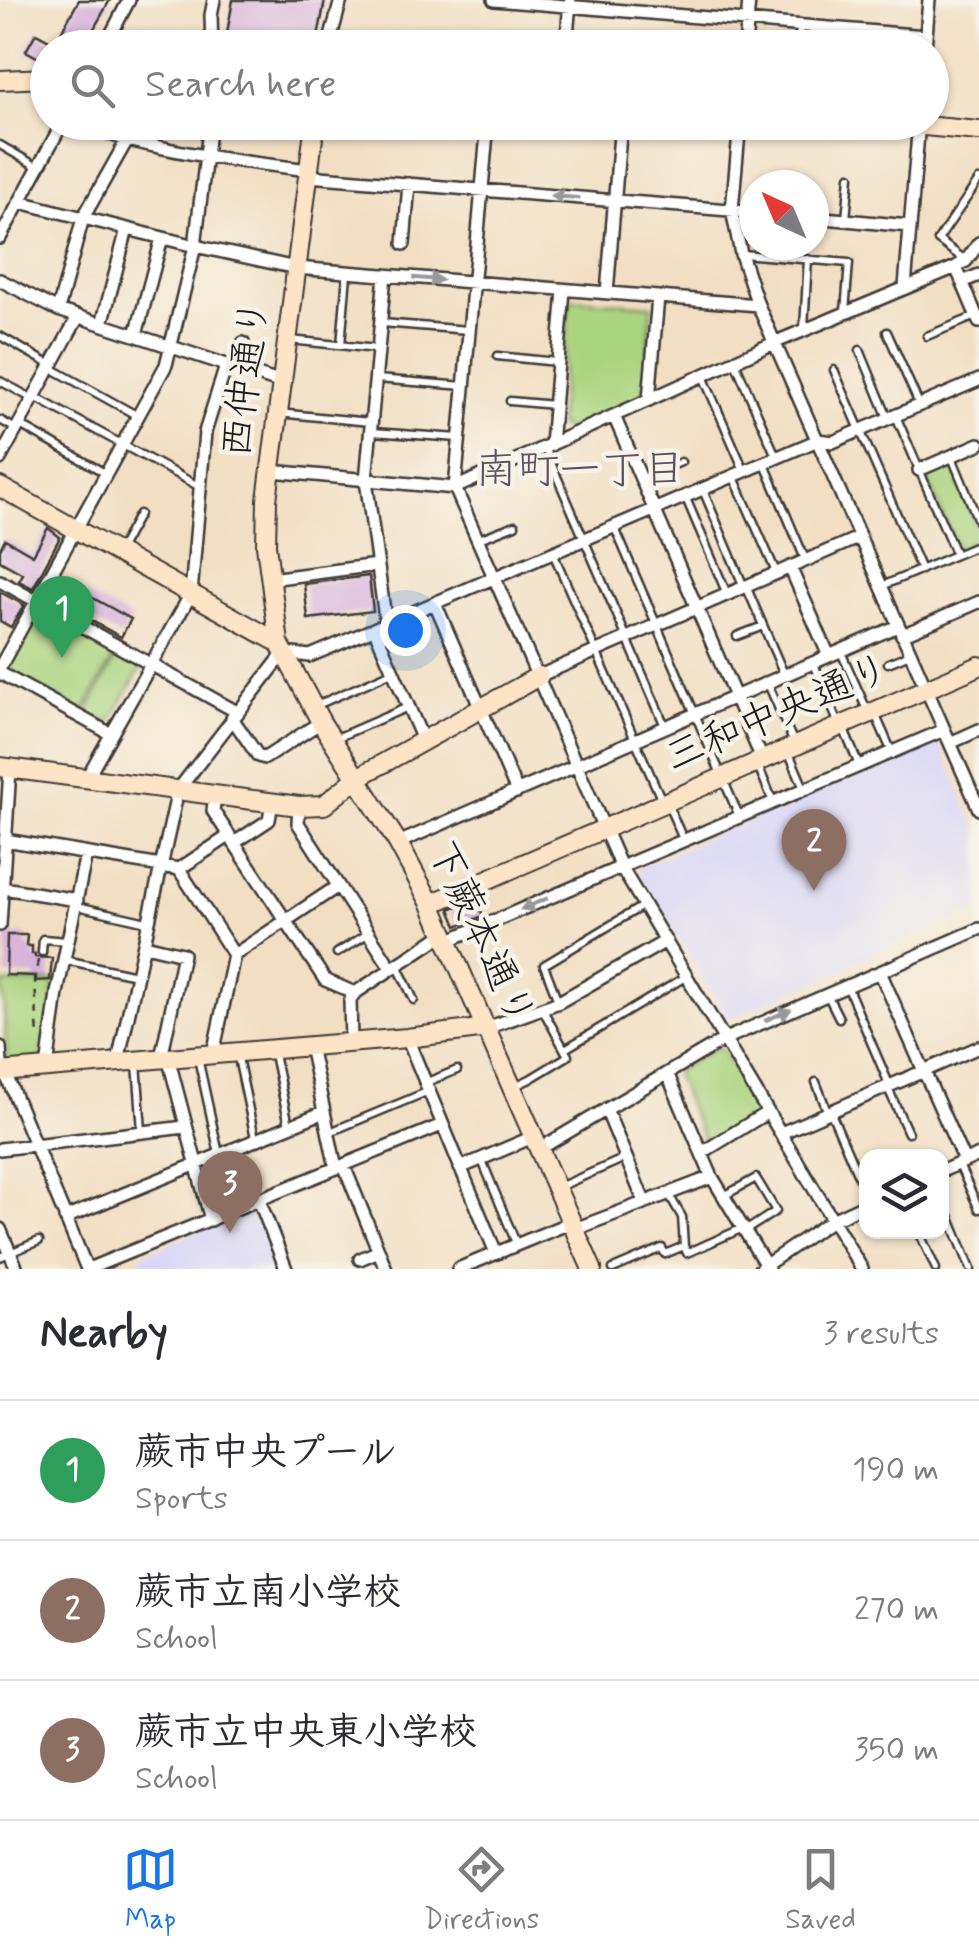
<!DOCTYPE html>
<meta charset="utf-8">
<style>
:root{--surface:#fff;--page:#f2f2f3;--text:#2b2b33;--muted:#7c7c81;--line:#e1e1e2;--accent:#1a73e8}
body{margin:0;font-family:Mynerve,"Klee One",sans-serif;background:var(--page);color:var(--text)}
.controls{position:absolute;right:30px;bottom:30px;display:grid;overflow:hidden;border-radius:20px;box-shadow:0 2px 8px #0004}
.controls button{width:90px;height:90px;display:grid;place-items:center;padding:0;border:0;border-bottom:2px solid var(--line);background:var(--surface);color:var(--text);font:50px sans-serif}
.compass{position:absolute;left:739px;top:170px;width:90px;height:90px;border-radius:50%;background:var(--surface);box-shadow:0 2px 8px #0004;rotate:316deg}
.you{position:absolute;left:405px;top:630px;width:35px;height:35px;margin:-25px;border:8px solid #fff;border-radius:50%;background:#1a73e8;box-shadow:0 0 0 15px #1a73e833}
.badge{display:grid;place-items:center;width:65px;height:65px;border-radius:50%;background:var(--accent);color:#fff;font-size:32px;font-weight:700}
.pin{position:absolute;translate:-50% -82px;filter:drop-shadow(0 2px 5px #0008)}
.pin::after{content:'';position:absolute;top:52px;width:35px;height:30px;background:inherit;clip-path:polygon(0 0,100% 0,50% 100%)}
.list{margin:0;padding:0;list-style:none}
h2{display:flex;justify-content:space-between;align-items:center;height:130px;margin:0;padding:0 40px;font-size:42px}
h2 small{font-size:32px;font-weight:400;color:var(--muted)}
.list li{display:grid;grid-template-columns:65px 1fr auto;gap:30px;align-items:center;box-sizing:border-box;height:140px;padding:0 40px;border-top:2px solid var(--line)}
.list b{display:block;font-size:38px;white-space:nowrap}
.list p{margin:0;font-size:32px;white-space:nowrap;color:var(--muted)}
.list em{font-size:32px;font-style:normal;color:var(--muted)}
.icon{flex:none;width:55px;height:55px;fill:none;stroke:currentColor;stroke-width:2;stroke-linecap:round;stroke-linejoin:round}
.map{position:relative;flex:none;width:979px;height:1269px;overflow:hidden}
.search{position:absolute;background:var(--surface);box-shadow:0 2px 8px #0004;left:30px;right:30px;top:30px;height:110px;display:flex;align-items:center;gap:25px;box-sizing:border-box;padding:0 35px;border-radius:55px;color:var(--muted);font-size:38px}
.sheet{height:550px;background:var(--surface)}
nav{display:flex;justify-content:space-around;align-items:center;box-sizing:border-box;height:140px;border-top:2px solid var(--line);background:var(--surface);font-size:28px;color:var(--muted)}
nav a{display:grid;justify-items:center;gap:5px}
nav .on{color:var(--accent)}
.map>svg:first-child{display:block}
</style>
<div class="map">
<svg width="979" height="1269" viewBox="0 0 979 1269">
<rect width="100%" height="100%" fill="#f7f3e8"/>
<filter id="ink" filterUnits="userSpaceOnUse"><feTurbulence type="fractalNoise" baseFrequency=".01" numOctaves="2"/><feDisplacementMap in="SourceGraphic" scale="20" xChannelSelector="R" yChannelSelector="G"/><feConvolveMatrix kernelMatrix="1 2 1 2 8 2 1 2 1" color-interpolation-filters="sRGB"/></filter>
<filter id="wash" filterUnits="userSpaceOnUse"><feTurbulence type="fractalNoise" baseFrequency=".0048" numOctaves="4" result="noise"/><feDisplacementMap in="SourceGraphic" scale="40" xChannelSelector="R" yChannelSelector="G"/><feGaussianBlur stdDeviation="2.25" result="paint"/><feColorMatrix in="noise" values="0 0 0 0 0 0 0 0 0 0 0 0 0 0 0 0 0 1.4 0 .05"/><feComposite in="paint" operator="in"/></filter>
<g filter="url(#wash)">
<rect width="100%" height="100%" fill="#f2dfc3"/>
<path fill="#d9d7f7" d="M933,741L939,742L979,835V909L852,963L850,967L728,1019L637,872L641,866Z
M252,1209L257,1211L280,1269H106L123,1262L131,1266L141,1261L142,1255Z"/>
<path fill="#abd47f" stroke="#64784e" stroke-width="2.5" d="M573,299L652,305L644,396L568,431L558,425L569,303Z
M947,462L951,464L979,530V540L960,548L956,546L926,476L927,471Z
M37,610H41L117,651L83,712L8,671L6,664Z
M119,652L139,663L141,668L111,721L103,723L86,713Z
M55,981L46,1058L7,1062L2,984Z
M718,1047L724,1052L760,1109V1115L708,1144L705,1143L675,1075L676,1071Z"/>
<g id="blocks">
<path fill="#d7b2dc" d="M79,0H110L83,48H48V63L26,51L36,33L55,43Z
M233,0H325L316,48H244L225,44Z
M48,528L60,537L33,588L19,581L23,574L0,561V549L5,539L33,555Z
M369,576L373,611L308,619L304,584Z
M64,582L131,619L121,637L54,600Z
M0,592L24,605L11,627L0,621Z
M476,898L483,916L457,926L450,909Z
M7,935H27L26,946H32V954H35V957L52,958L50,980L36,981V976L6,975Z"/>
</g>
</g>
<g filter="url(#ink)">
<use href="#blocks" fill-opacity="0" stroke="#3c3935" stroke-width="2.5"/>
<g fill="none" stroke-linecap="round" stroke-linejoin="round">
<defs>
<path id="lane" d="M798,48L800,27
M0,145L38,167
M846,219L850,176
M742,254L849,263L845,312
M965,260L938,240L979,180
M382,323L468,330
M804,328L808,259
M887,332L919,404
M0,336L51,365
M927,336L976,316
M290,340L377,349
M341,345L347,274
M860,350L888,418
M497,356L557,362
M735,362L776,456
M51,368L136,415
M834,370L921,570
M703,376L744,470
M377,379L464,386
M0,381L33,399
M35,397L200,487
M510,401L554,405
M278,413L370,422
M896,416L956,555
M0,420L16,429
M20,425L105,473
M372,432L459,438
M545,449L665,726
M952,457L979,523
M764,462L805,559
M733,475L776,572
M641,479L681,462
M703,490L744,587
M685,496L727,594
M614,526L739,816
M479,539L515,525
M118,552L139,514
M553,553L662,801
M746,586L784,674
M882,586L979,545
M737,636L763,626
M841,652L867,710
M888,663L910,654
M814,664L838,722
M768,684L793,741
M315,706L392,672
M876,716L891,750
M844,730L859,765
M334,739L408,707
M789,753L804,788
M758,766L773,801
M668,805L683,839
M77,906L147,922
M42,952L43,939L67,941
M337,953L369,933
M65,960L136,975
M397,965L414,1000
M847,986L889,1084
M827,994L839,1018
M558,1001L544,965L644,905
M565,1049L687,976
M237,1053L255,1138
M274,1054L289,1125
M198,1058L219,1154
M137,1063L142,1131
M427,1082L457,1070
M816,1082L828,1113
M515,1086L530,1079L568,1056L543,1010
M887,1086L908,1133
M831,1113L866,1194
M330,1132L429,1091
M481,1158L516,1243
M959,1165L979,1209
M559,1187L625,1158
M668,1193L682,1217L684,1246
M724,1196L756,1178L776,1211L745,1231
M942,1199L971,1269
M919,1232L936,1269
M0,1257L39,1241
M613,1269L662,1248L665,1254L684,1246L687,1253L743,1228"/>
<path id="street" d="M494,0L926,36
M104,48L129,0
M212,48L211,15L214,0
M328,48L341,0
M566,48L570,2
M745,48L749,0
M925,48L929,0
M86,122C114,139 136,142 168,149C215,159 262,164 309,170
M488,122L455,488L621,867L862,1269
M740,122L732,210L741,254L758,305L979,809
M308,176L754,212
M20,202L195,246L296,268L758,305
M814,217L909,226
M0,238L63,122
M404,244L409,184
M956,267L979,322
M385,275L366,480L386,625
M0,280L58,310L282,383
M962,282L979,275
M905,287L919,122
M607,293L621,122
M58,310L83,218L127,140
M102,324L127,229
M136,335L162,238
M237,369L243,343
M649,400L658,297
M614,416L762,759
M551,445L564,290
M0,459L78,317
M919,470L979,444
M271,471L455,488L776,342L956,267L966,261L979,243
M790,567L829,656
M270,579L377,565
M0,581L237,712
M435,603L517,792
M375,630L423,740
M902,635L979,602
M0,667L166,365L195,246L210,122
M0,673L111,734
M539,676L860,537
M232,718L258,756L265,758L321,722
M950,743L979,730
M86,779L191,594L205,432L226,366
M215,795L213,811L325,980L355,993
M299,806L298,823L391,968
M5,840L179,869L234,955L213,1054
M234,843L269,820L272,802
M398,843L898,626
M179,869L229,836
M3,888L77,900
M0,925L10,769
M447,941L944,730
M145,945L183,954L161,1058
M234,955L338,886
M880,972L964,1161
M487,1028L559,1002L666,941
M407,1038L496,1253
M351,1042L350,999L355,993L444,934
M310,1046L336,1168
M0,1047L1,1063L87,1269
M168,1057L211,1220
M118,1061L178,790L284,653L310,656L818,440L833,442L979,380
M47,1068L57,993L86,854
M667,1073L712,1177L768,1269
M606,1109L644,1201
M781,1133L979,1047
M541,1148L725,1039L979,929
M0,1149L185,1127
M233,1149L255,1202
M703,1152L768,1112
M344,1166L386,1269
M460,1168L535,1136
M942,1171L979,1155
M259,1200L286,1269
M65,1218L324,1112
M0,1229L17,1269
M575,1229L712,1177
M360,1259L379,1251
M88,1269L442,1125
M458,1269L572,1222
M760,1269L832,1220L866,1204"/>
<path id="secondary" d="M0,80L48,78
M315,122L267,500L266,545L279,643L321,722L398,843L431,904L592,1269
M880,122L979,131
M0,487L279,643
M0,767L299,806L324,805L357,778L539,676
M431,904L979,666
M0,1072L407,1038L487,1028"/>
</defs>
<use href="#lane" stroke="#3c3935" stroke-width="11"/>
<use href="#street" stroke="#3c3935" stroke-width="16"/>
<use href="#secondary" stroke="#3c3935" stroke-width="22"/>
<path stroke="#3c3935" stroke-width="2.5" stroke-dasharray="8 8" stroke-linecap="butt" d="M38,960L35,980L38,1039"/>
<use href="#lane" stroke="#fff" stroke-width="6"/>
<use href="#street" stroke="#fff" stroke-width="11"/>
<use href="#secondary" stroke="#fee4c6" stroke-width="18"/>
</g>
<defs><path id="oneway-solid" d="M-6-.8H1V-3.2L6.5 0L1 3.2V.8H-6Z" transform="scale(2.5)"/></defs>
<g fill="#999">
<use href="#oneway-solid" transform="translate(565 197) rotate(-175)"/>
<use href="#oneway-solid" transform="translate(428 279) rotate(5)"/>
<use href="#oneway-solid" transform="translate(534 904) rotate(157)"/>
<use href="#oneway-solid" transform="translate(778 1015) rotate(-23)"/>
</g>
</g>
<g text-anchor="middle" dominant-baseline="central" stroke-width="9" stroke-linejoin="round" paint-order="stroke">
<g font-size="40" fill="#1c1c1c" stroke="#f7f3e8">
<text transform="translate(247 378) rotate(-83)">西仲通り</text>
<text transform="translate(778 714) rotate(-23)">三和中央通り</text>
<text transform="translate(480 934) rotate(65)">下蕨本通り</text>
</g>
<g font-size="42" fill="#5d505f" stroke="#f7f3e8">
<text x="580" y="471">南町一丁目</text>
</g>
</g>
</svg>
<div class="controls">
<button><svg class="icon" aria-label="layers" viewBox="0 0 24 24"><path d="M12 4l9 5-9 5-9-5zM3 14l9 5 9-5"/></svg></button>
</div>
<svg class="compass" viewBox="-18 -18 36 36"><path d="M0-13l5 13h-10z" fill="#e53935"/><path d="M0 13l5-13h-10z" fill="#7c7c81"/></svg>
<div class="you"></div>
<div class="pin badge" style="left:62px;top:658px;background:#2e9e5b">1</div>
<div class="pin badge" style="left:814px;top:891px;background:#8d6e63">2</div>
<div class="pin badge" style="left:230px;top:1233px;background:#8d6e63">3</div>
<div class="search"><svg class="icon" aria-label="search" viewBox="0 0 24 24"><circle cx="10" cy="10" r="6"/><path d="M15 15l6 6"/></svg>Search here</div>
</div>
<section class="sheet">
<h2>Nearby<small>3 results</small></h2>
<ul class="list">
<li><span class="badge" style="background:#2e9e5b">1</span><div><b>蕨市中央プール</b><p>Sports</p></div><em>190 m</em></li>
<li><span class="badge" style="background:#8d6e63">2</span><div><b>蕨市立南小学校</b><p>School</p></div><em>270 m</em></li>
<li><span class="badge" style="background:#8d6e63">3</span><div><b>蕨市立中央東小学校</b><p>School</p></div><em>350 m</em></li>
</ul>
</section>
<nav>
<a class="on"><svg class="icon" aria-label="map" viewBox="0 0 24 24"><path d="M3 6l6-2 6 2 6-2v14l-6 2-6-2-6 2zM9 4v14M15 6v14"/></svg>Map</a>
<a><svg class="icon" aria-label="directions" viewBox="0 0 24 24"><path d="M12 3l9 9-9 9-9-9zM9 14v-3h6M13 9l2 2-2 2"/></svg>Directions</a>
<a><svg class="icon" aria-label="saved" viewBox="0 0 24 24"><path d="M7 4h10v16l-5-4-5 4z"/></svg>Saved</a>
</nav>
